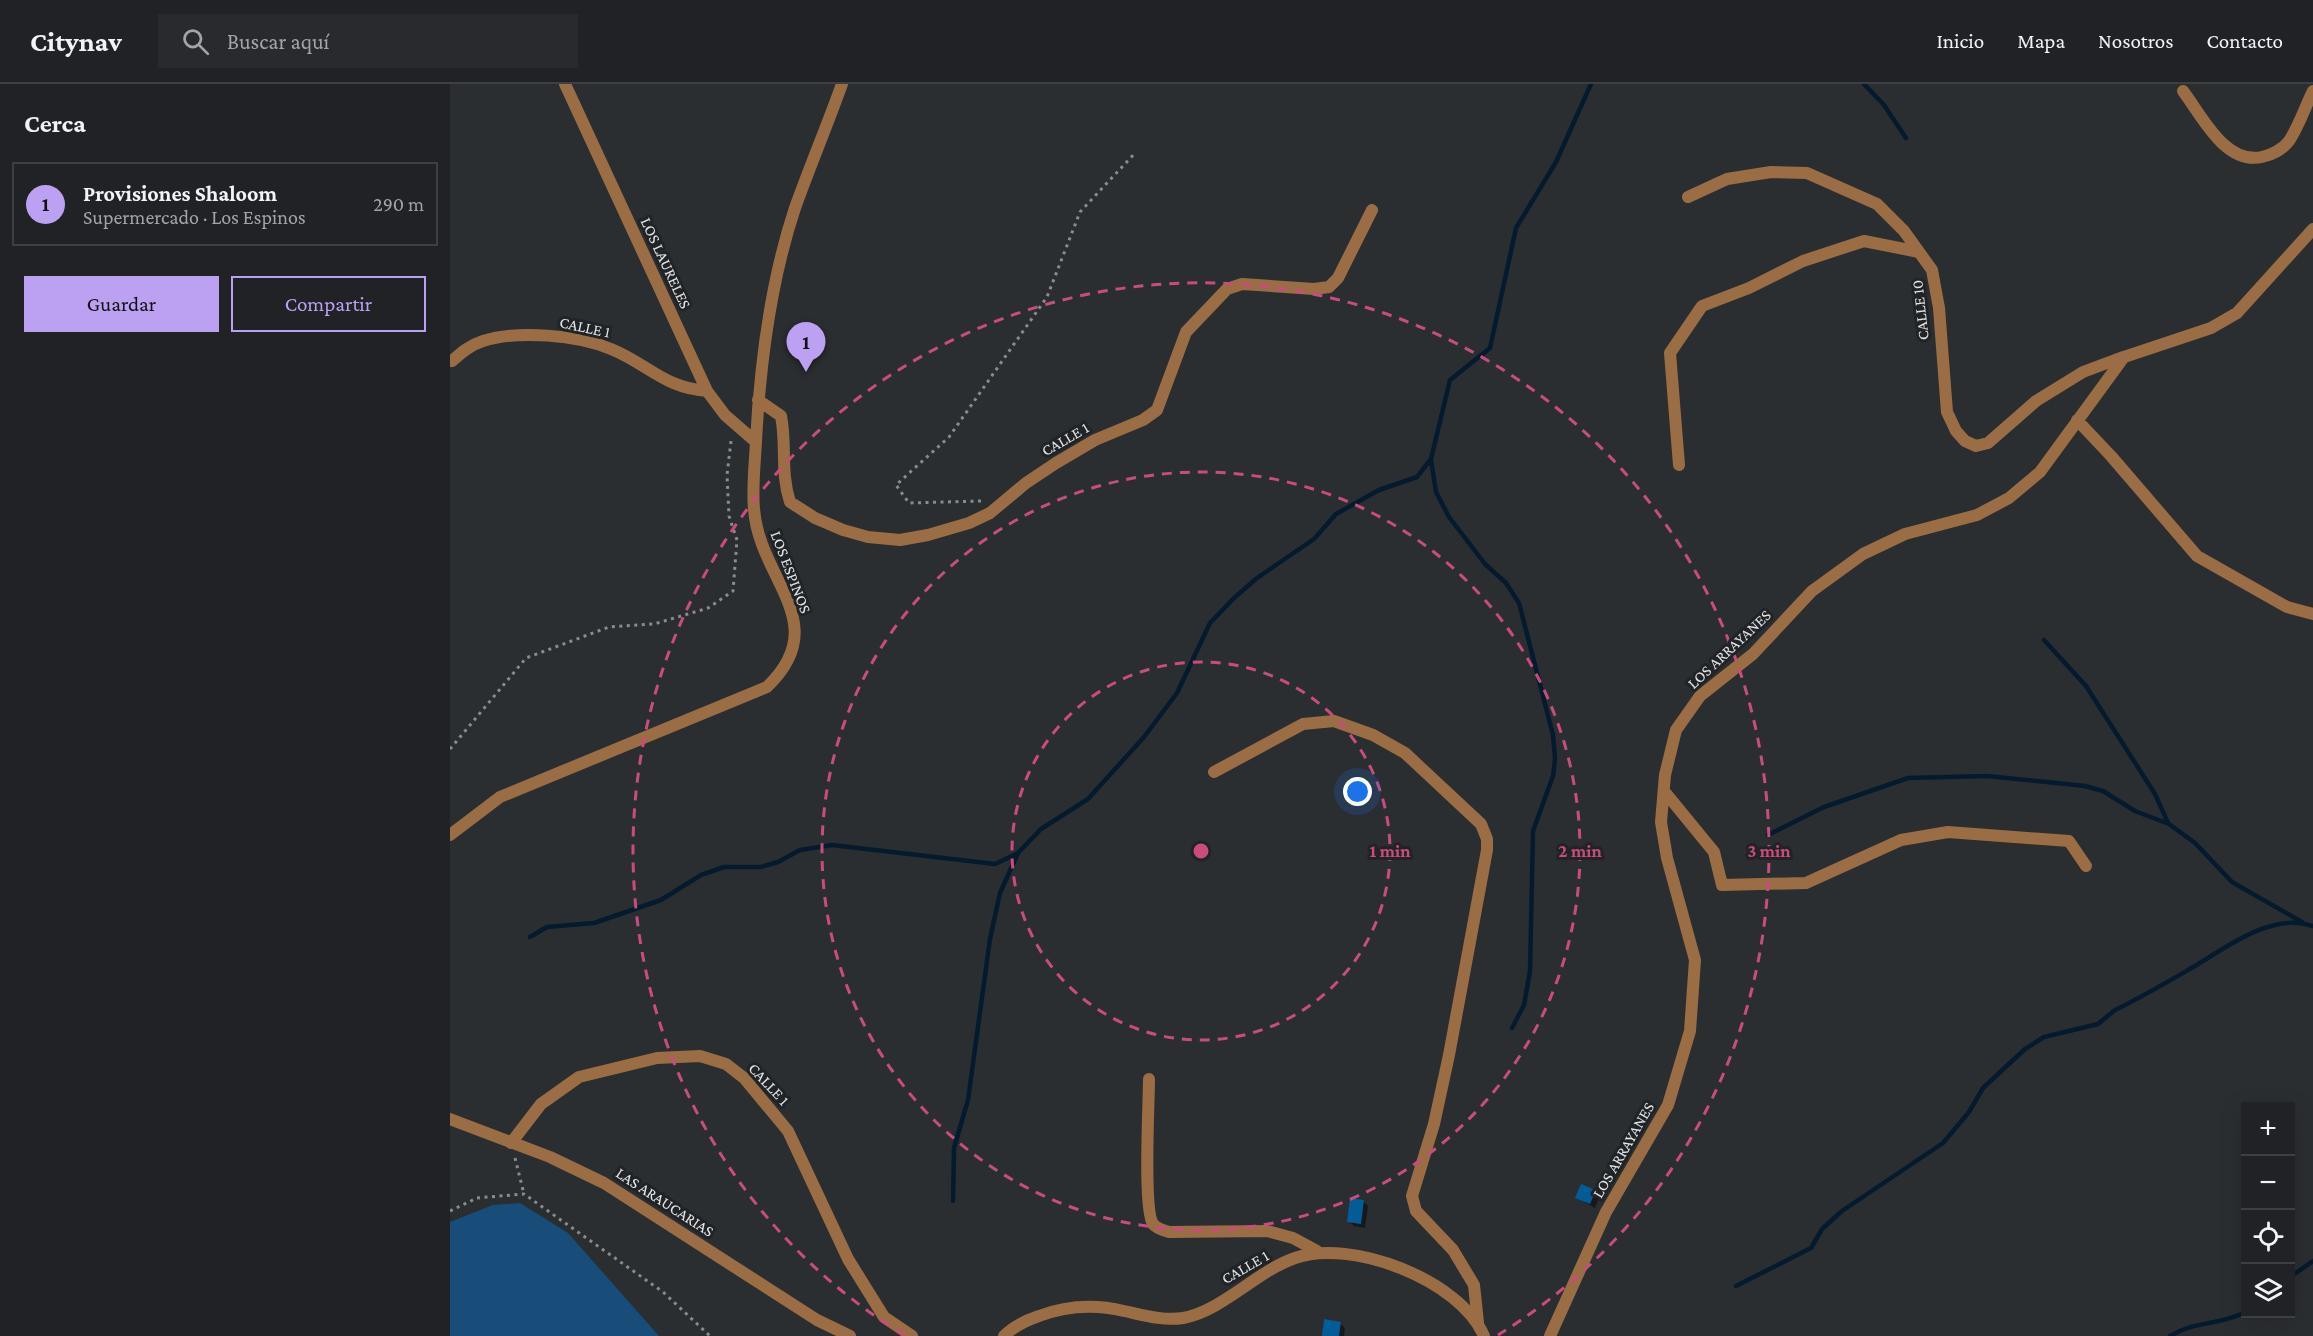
<!DOCTYPE html>
<html lang="es">
<meta charset="utf-8">
<style>
:root{--surface:#202225;--page:#282a2d;--text:#f1f3f6;--muted:#a2a4a7;--line:#3d3f42;--accent:#bca0f2}
body{margin:0;font-family:"Crimson Pro",serif;background:var(--page);color:var(--text)}
.controls{position:absolute;right:18px;bottom:18px;display:grid;overflow:hidden;border-radius:0px;box-shadow:0 6px 24px #0002}
.controls button{width:54px;height:54px;display:grid;place-items:center;padding:0;border:0;border-bottom:2px solid var(--line);background:var(--surface);color:var(--text);font:30px sans-serif}
.you{position:absolute;left:908px;top:708px;width:21px;height:21px;margin:-15px;border:4px solid #fff;border-radius:50%;background:#1a73e8;box-shadow:0 0 0 9px #1a73e833}
.badge{display:grid;place-items:center;width:39px;height:39px;border-radius:50%;background:var(--accent);color:#111;font-size:20px;font-weight:700}
.pin{position:absolute;translate:-50% -50px;filter:drop-shadow(0 2px 3px #0008)}
.pin::after{content:'';position:absolute;top:32px;width:21px;height:18px;background:inherit;clip-path:polygon(0 0,100% 0,50% 100%)}
.list{margin:0;padding:0;list-style:none}
h2{display:flex;justify-content:space-between;align-items:center;height:78px;margin:0;padding:0 24px;font-size:26px}
h2 small{font-size:20px;font-weight:400;color:var(--muted)}
.list li{display:grid;grid-template-columns:39px 1fr auto;gap:18px;align-items:center;box-sizing:border-box;height:84px;margin:0 12px 12px;padding:0 12px;border:2px solid var(--line);border-radius:0px}
.list b{display:block;font-size:22px;white-space:nowrap}
.list p{margin:0;font-size:20px;white-space:nowrap;color:var(--muted)}
.list em{font-size:20px;font-style:normal;color:var(--muted)}
.actions{display:flex;gap:12px;padding:18px 24px}
.actions a{flex:1;padding:14px 0;border:2px solid var(--accent);border-radius:0px;text-align:center;font-size:21px;color:var(--accent)}
.actions .main{background:var(--accent);color:#111}
.icon{flex:none;width:33px;height:33px;fill:none;stroke:currentColor;stroke-width:2;stroke-linecap:round;stroke-linejoin:round}
.map{position:relative;flex:none;width:1863px;height:1252px;overflow:hidden}
header{display:flex;align-items:center;gap:36px;box-sizing:border-box;height:84px;padding:0 30px;background:var(--surface);border-bottom:2px solid var(--line)}
header strong{font-size:28px}
nav{display:flex;gap:33px;margin-inline-start:auto;font-size:21px}
.search{width:420px;height:54px;background:var(--page);display:flex;align-items:center;gap:15px;box-sizing:border-box;padding:0 21px;border-radius:0px;color:var(--muted);font-size:22px}
main{display:flex}
aside{flex:1;background:var(--surface)}
.map>svg:first-child{display:block}
</style>
<header>
<strong>Citynav</strong>
<div class="search"><svg class="icon" aria-label="search" viewBox="0 0 24 24"><circle cx="10" cy="10" r="6"/><path d="M15 15l6 6"/></svg>Buscar aquí</div>
<nav><a>Inicio</a><a>Mapa</a><a>Nosotros</a><a>Contacto</a></nav>
</header>
<main>
<aside>
<h2>Cerca<small></small></h2>
<ul class="list">
<li><span class="badge">1</span><div><b>Provisiones Shaloom</b><p>Supermercado · Los Espinos</p></div><em>290 m</em></li>
</ul>
<div class="actions"><a class="main">Guardar</a><a>Compartir</a></div>
</aside>
<div class="map">
<svg width="1863" height="1252" viewBox="0 0 1863 1252">
<rect width="100%" height="100%" fill="#2b2e31"/>
<path fill="#174d78" d="M70,1119L118,1149L209,1252H0V1138L43,1121Z"/>
<path fill="#0007" d="M1145,1107L1150,1112L1145,1124L1127,1114Z
M914,1118L918,1122L915,1144L904,1142L899,1137Z
M890,1239L895,1244L894,1252H873Z"/>
<g fill="none" stroke-linecap="round" stroke-linejoin="round">
<path stroke="#041a2e" stroke-width="4.5" d="M1414,0L1434,21L1456,54
M981,376L986,408L999,433L1035,480L1056,499L1069,519L1103,651L1105,675L1103,692L1083,747L1080,887L1074,921L1062,944
M1594,556L1636,602L1705,710L1718,739
M1318,751L1374,723L1458,694L1537,692L1635,702L1653,707L1685,727L1719,740L1745,759L1782,798L1852,838
M80,853L97,843L144,839L211,816L251,791L274,783H311L328,778L350,766L382,761L545,780L568,769
M503,1117L504,1064L518,1016L540,855L550,809L568,769L591,745L638,715L694,653L727,609L760,539L783,515L807,494L864,455L886,430L929,406L967,393L981,375L1000,296L1040,264L1066,144L1106,78L1141,0
M1840,1193L1863,1177
M1286,1202L1361,1164L1372,1145L1392,1127L1493,1059L1519,1028L1533,1004L1575,965L1594,953L1648,940L1665,926C1692,913 1719,897 1745,882C1778,862 1822,828 1863,842
M1720,1252C1747,1236 1768,1242 1796,1228"/>
</g>
<path fill="#025c98" d="M1131,1100L1146,1106L1140,1120L1125,1114Z
M900,1114L914,1116L911,1140L897,1138Z
M874,1235L891,1238L889,1252H872Z"/>
<g fill="none" stroke-linecap="round" stroke-linejoin="round">
<path stroke="#898b8e" stroke-width="3" stroke-dasharray="3 4.5" stroke-linecap="butt" d="M531,417L459,419L446,401L499,353L597,213L630,128L686,68
M0,665L76,574L159,543L204,540L258,524L283,507L287,456L279,432L277,391L281,357H283
M65,1074L74,1110
M0,1127L27,1114L74,1110L213,1208L260,1252"/>
<path stroke="#9b6d44" stroke-width="12" d="M115,0L257,307L275,331L306,358
M1733,7C1752,32 1775,81 1812,73C1822,71 1833,65 1839,57C1849,42 1855,23 1863,7
M1238,113L1277,95L1321,88L1357,89L1427,120L1454,147L1482,186L1489,224L1497,328L1506,347L1515,357L1526,362L1538,359L1586,317L1633,288L1673,273
M2,277C11,269 20,261 33,257C68,246 127,251 161,265C198,280 214,304 257,307
M308,316L331,332C337,362 330,387 340,418L365,434L393,446L418,453L450,456L478,451L519,439L540,429L576,399L606,379L645,356L693,336L707,326L736,248L777,205L792,200L864,205L879,203L888,194L922,126
M1627,336L1661,372L1747,472L1837,523L1863,530
M1229,381L1220,269L1252,222L1299,204L1353,177L1414,157L1469,168
M764,688L853,640L884,637L923,651L955,669L1031,740L1037,755V766L999,971L984,1040L962,1112L966,1127L1003,1166L1024,1201L1028,1239
M1214,707L1264,768L1272,801L1356,799L1451,756L1498,748L1619,757L1636,782
M0,751L50,713L317,603C384,539 309,496 304,425C302,403 305,379 306,357C310,281 321,196 345,124C360,82 377,42 392,0
M699,995C699,1019 693,1125 703,1140C707,1145 713,1146 719,1148L817,1147L843,1154L867,1167
M0,1035L100,1073L154,1099L367,1236L400,1252
M61,1059L91,1020L129,993L207,974L250,972L276,980L294,994L338,1047L398,1175L434,1233L462,1252
M554,1252C563,1243 577,1236 589,1232C618,1221 645,1220 674,1227C693,1231 713,1237 733,1234C772,1227 807,1187 845,1174C901,1154 1010,1196 1034,1252
M1100,1252L1156,1128L1218,1021L1240,947L1245,876L1217,774L1211,738L1215,691L1226,646L1250,612L1303,570L1362,507L1413,470L1455,450L1527,431L1559,414L1590,388L1674,273L1761,244L1787,229L1863,145"/>
</g>
<g fill="none" stroke="#ca4b7e" stroke-width="3" stroke-dasharray="10 8">
<circle cx="751" cy="767" r="189"/>
<circle cx="751" cy="767" r="379"/>
<path d="M454 1251A568 568 0 1 1 1048 1251"/>
</g>
<g text-anchor="middle" dominant-baseline="central" stroke-width="6" stroke-linejoin="round" paint-order="stroke">
<g font-size="16" fill="#e2e4e6" stroke="#212427">
<text transform="translate(216 179) rotate(65)">LOS LAURELES</text>
<text transform="translate(1470 226) rotate(-96)">CALLE 10</text>
<text transform="translate(135 243) rotate(12)">CALLE 1</text>
<text transform="translate(615 355) rotate(-30)">CALLE 1</text>
<text transform="translate(341 488) rotate(69)">LOS ESPINOS</text>
<text transform="translate(1279 565) rotate(-43)">LOS ARRAYANES</text>
<text transform="translate(319 1000) rotate(47)">CALLE 1</text>
<text transform="translate(1173 1066) rotate(-60)">LOS ARRAYANES</text>
<text transform="translate(215 1118) rotate(33)">LAS ARAUCARIAS</text>
<text transform="translate(795 1183) rotate(-30)">CALLE 1</text>
</g>
</g>
<circle cx="751" cy="767" r="9" fill="#ca4b7e" stroke="#212427" stroke-width="3"/>
<g font-size="18" text-anchor="middle" font-weight="bold" fill="#ca4b7e" stroke="#212427" stroke-width="6" stroke-linejoin="round" paint-order="stroke">
<text x="940" y="773">1 min</text>
<text x="1130" y="773">2 min</text>
<text x="1319" y="773">3 min</text>
</g>
</svg>
<div class="controls">
<button>+</button>
<button>−</button>
<button><svg class="icon" aria-label="locate" viewBox="0 0 24 24"><circle cx="12" cy="12" r="6"/><path d="M12 2v4M12 18v4M2 12h4M18 12h4"/></svg></button>
<button><svg class="icon" aria-label="layers" viewBox="0 0 24 24"><path d="M12 4l9 5-9 5-9-5zM3 14l9 5 9-5"/></svg></button>
</div>
<div class="you"></div>
<div class="pin badge" style="left:356px;top:288px">1</div>
</div>
</main>
